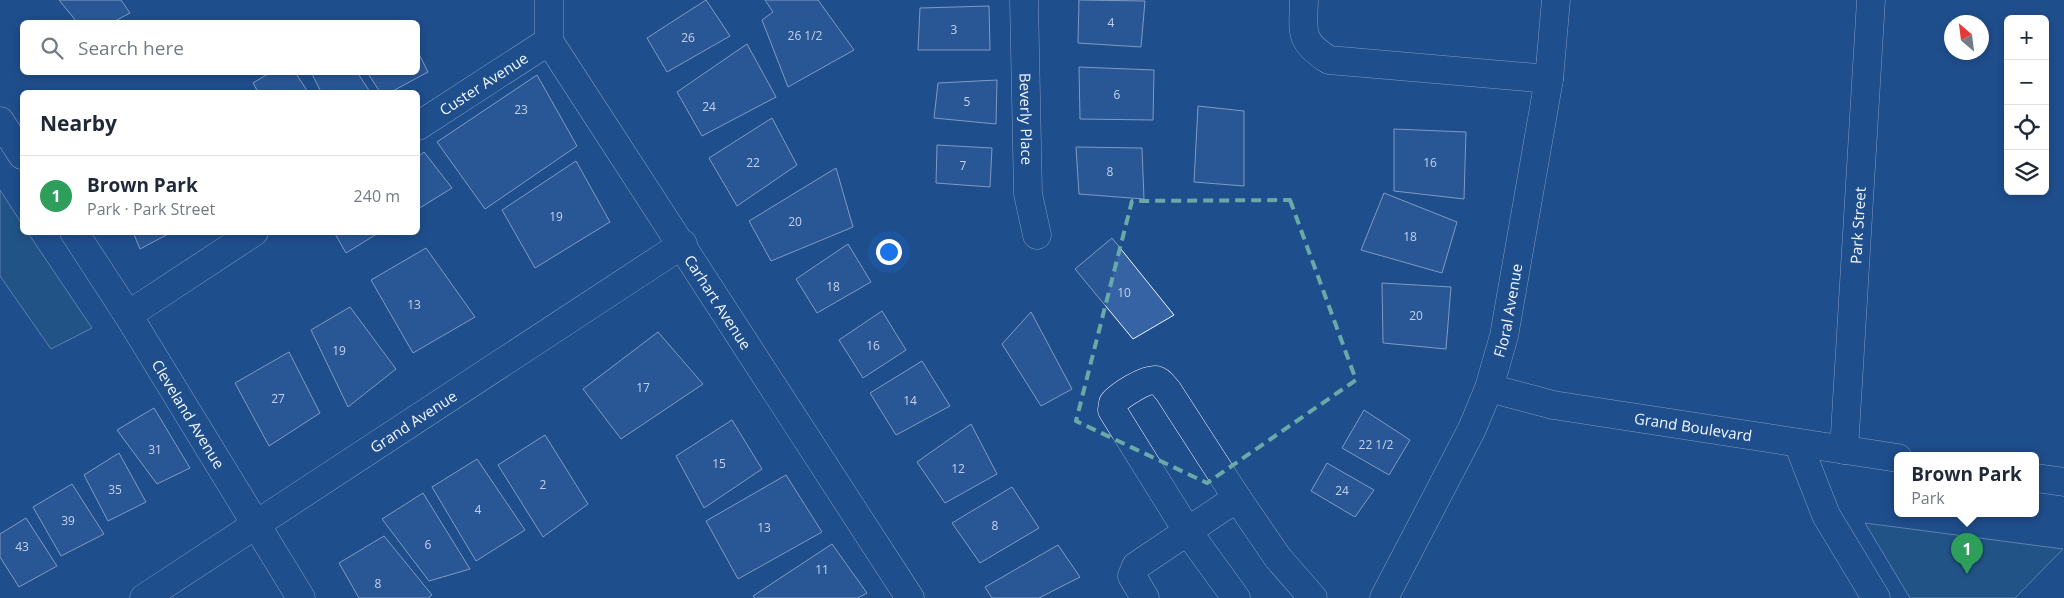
<!DOCTYPE html>
<meta charset="utf-8">
<style>
:root{--surface:#fff;--page:#f6f6f7;--text:#1f2937;--muted:#747a83;--line:#e0e1e3;--accent:#846941}
body{margin:0;font-family:"Open Sans",sans-serif;background:var(--page);color:var(--text)}
.controls{position:absolute;right:15px;top:15px;display:grid;overflow:hidden;border-radius:8px;box-shadow:0 2px 8px #0003}
.controls button{width:45px;height:45px;display:grid;place-items:center;padding:0;border:0;border-bottom:1px solid var(--line);background:var(--surface);color:var(--text);font:25px sans-serif}
.compass{position:absolute;left:1944px;top:15px;width:45px;height:45px;border-radius:50%;background:var(--surface);box-shadow:0 2px 8px #0003;rotate:332deg}
.you{position:absolute;left:888px;top:251px;width:18px;height:18px;margin:-12px;border:4px solid #fff;border-radius:50%;background:#1a73e8;box-shadow:0 0 0 8px #1a73e833}
.badge{display:grid;place-items:center;width:32px;height:32px;border-radius:50%;background:var(--accent);color:#fff;font-size:16px;font-weight:700}
.pin{position:absolute;translate:-50% -41px;filter:drop-shadow(0 1px 2px #0008)}
.pin::after{content:'';position:absolute;top:26px;width:18px;height:15px;background:inherit;clip-path:polygon(0 0,100% 0,50% 100%)}
.popup{position:absolute;left:1894px;top:452px;width:145px;height:65px;box-sizing:border-box;display:grid;place-content:center;border-radius:8px;background:var(--surface);filter:drop-shadow(0 1px 4px #0005);font-size:16px;white-space:nowrap;color:var(--muted)}
.popup b{font-size:19px;color:var(--text)}
.popup::after{content:'';position:absolute;left:50%;top:100%;margin-left:-10px;border:10px solid transparent;border-top-color:var(--surface)}
.list{margin:0;padding:0;list-style:none}
h2{display:flex;justify-content:space-between;align-items:center;height:65px;margin:0;padding:0 20px;font-size:21px}
h2 small{font-size:16px;font-weight:400;color:var(--muted)}
.list li{display:grid;grid-template-columns:32px 1fr auto;gap:15px;align-items:center;box-sizing:border-box;height:80px;padding:0 20px;border-top:1px solid var(--line)}
.list b{display:block;font-size:19px;white-space:nowrap}
.list p{margin:0;font-size:16px;white-space:nowrap;color:var(--muted)}
.list em{font-size:16px;font-style:normal;color:var(--muted)}
.icon{flex:none;width:28px;height:28px;fill:none;stroke:currentColor;stroke-width:2;stroke-linecap:round;stroke-linejoin:round}
.map{position:relative;flex:none;width:2064px;height:598px;overflow:hidden}
.search{position:absolute;background:var(--surface);box-shadow:0 2px 8px #0003;left:20px;top:20px;width:400px;height:55px;display:flex;align-items:center;gap:12px;box-sizing:border-box;padding:0 18px;border-radius:8px;color:var(--muted);font-size:19px}
.panel{position:absolute;background:var(--surface);box-shadow:0 2px 8px #0003;left:20px;top:90px;width:400px;height:145px;border-radius:8px}
.map>svg:first-child{display:block}
</style>
<div class="map">
<svg width="2064" height="598" viewBox="0 0 2064 598">
<rect width="100%" height="100%" fill="#1f4e8c"/>
<path fill="#245a82" stroke="#a8bbd7" d="M0,190L22,224V232L28,233L92,328L51,349L0,276Z
M1865,523L2063,549L2015,598H1910Z"/>
<path fill="#3563a3" stroke="#f2f6ff" d="M59,0H121L130,13L113,22H77Z
M706,0L730,36L667,72L647,38Z
M765,0H818L854,50L788,87L762,20L773,12Z
M1079,0L1145,1L1141,47L1078,43Z
M989,6L990,50H918L920,8Z
M747,44L776,97L702,136L677,92Z
M418,52L428,72L391,92H380L367,72H418Z
M1079,67L1154,70L1153,120L1080,119Z
M271,72H295L308,92H258L253,83Z
M311,72H357L370,92H321Z
M537,75L577,146L485,209L437,142Z
M997,80L996,124L934,118L938,83Z
M1198,106L1244,111V186L1194,182Z
M772,118L797,165L737,206L709,158Z
M1394,129L1466,132L1464,199L1394,191Z
M937,145L992,148L990,187L936,183Z
M1076,147L1142,148L1144,199L1079,194Z
M424,152L452,188L418,209V157Z
M576,161L610,222L535,268L502,210Z
M836,168L853,227L771,261L749,221Z
M1384,193L1457,222L1442,273L1361,250Z
M133,232H172L140,249Z
M334,232H380L346,253Z
M1112,238L1174,315L1133,339L1075,269Z
M848,244L871,282L817,313L796,279Z
M426,248L475,317L413,353L371,280Z
M1382,283L1451,287L1446,349L1383,343Z
M350,307L396,369L348,407L311,330Z
M882,311L906,350L863,378L839,340Z
M1031,312L1072,389L1041,406L1002,344Z
M658,332L703,384L621,439L583,389Z
M289,352L320,413L269,446L235,383Z
M922,361L950,406L896,435L870,393Z
M154,408L190,468L157,484L117,430Z
M1364,410L1410,440L1389,475L1342,448Z
M732,420L762,469L704,508L676,456Z
M971,424L997,474L945,503L917,462Z
M545,435L588,504L543,537L498,465Z
M119,453L146,502L108,521L84,475Z
M477,459L525,530L476,561L432,487Z
M1327,463L1374,490L1355,517L1311,491Z
M786,475L822,532L738,579L706,521Z
M72,484L104,534L61,556L33,507Z
M1012,487L1039,528L980,563L952,523Z
M423,493L470,569L429,581L382,519Z
M26,518L57,566L19,587L0,557V534Z
M384,536L432,595L428,598H359L339,563Z
M832,544L867,593L858,598H755L753,596Z
M1058,545L1080,577L1039,598H992L985,587Z"/>
<g fill="none" stroke-linecap="round" stroke-linejoin="round">
<defs>
<g id="minor">
<path id="s1" d="M549,0V41L910,598"/>
<path id="s2" d="M1024,0L1028,194L1037,235"/>
<path d="M1304,0C1303,33 1299,41 1329,60L1549,79"/>
<path d="M0,121L22,155"/>
<path id="s3" d="M418,126L549,41"/>
<path id="s4" d="M74,232L128,315L301,598"/>
<path d="M128,315L254,232"/>
<path id="s5" d="M1489,388L1553,405L1898,458"/>
<path d="M1798,443L1826,515L1876,598"/>
<path id="s6" d="M1844,450L1871,0"/>
<path d="M2036,478L2064,482"/>
<path id="s7" d="M144,598L683,244"/>
<path d="M1145,598L1132,576L1136,566L1237,498"/>
<path d="M1236,598L1188,532L1112,410L1113,403C1119,396 1146,378 1156,380C1161,381 1164,387 1168,391L1237,498L1278,558L1313,598"/>
<path id="s8" d="M1384,598L1472,429L1489,388L1504,336L1549,79L1556,0"/>
</g>
</defs>
<use href="#minor" stroke="#f2f6ff" stroke-width="29"/>
<use href="#minor" stroke="#1f4e8c" stroke-width="28"/>
</g>
<path d="M0 0H2064V598H0ZM1290,200L1356,380L1207,483L1076,421L1132,201Z" fill="#1f4e8c" fill-opacity=".55" fill-rule="evenodd"/>
<path fill="none" stroke="#6aa9a8" stroke-width="4" stroke-dasharray="10 6" stroke-linejoin="round" d="M1290,200L1356,380L1207,483L1076,421L1132,201Z"/>
<g text-anchor="middle" dominant-baseline="central" stroke-width="4" stroke-linejoin="round" paint-order="stroke">
<g font-size="12" fill="#c3d1e8">
<text x="1111" y="22">4</text>
<text x="954" y="29">3</text>
<text x="805" y="35">26 1/2</text>
<text x="688" y="37">26</text>
<text x="1117" y="94">6</text>
<text x="967" y="101">5</text>
<text x="709" y="106">24</text>
<text x="521" y="109">23</text>
<text x="753" y="162">22</text>
<text x="1430" y="162">16</text>
<text x="963" y="165">7</text>
<text x="1110" y="171">8</text>
<text x="556" y="216">19</text>
<text x="795" y="221">20</text>
<text x="1410" y="236">18</text>
<text x="833" y="286">18</text>
<text x="1124" y="292">10</text>
<text x="414" y="304">13</text>
<text x="1416" y="315">20</text>
<text x="873" y="345">16</text>
<text x="339" y="350">19</text>
<text x="643" y="387">17</text>
<text x="278" y="398">27</text>
<text x="910" y="400">14</text>
<text x="1376" y="444">22 1/2</text>
<text x="155" y="449">31</text>
<text x="719" y="463">15</text>
<text x="958" y="468">12</text>
<text x="543" y="484">2</text>
<text x="115" y="489">35</text>
<text x="1342" y="490">24</text>
<text x="478" y="509">4</text>
<text x="68" y="520">39</text>
<text x="995" y="525">8</text>
<text x="764" y="527">13</text>
<text x="428" y="544">6</text>
<text x="22" y="546">43</text>
<text x="822" y="569">11</text>
<text x="378" y="583">8</text>
</g>
<g font-size="15" fill="#f2f6ff" stroke="#1f4e8c">
<text stroke="none"><textPath href="#s3" startOffset="78">Custer Avenue</textPath></text>
<text stroke="none"><textPath href="#s2" startOffset="119">Beverly Place</textPath></text>
<text stroke="none"><textPath href="#s6" startOffset="225">Park Street</textPath></text>
<text stroke="none"><textPath href="#s1" startOffset="352">Carhart Avenue</textPath></text>
<text stroke="none"><textPath href="#s8" startOffset="315">Floral Avenue</textPath></text>
<text stroke="none"><textPath href="#s4" startOffset="215">Cleveland Avenue</textPath></text>
<text stroke="none"><textPath href="#s7" startOffset="322">Grand Avenue</textPath></text>
<text stroke="none"><textPath href="#s5" startOffset="208">Grand Boulevard</textPath></text>
</g>
</g>
</svg>
<div class="controls">
<button>+</button>
<button>−</button>
<button><svg class="icon" aria-label="locate" viewBox="0 0 24 24"><circle cx="12" cy="12" r="6"/><path d="M12 2v4M12 18v4M2 12h4M18 12h4"/></svg></button>
<button><svg class="icon" aria-label="layers" viewBox="0 0 24 24"><path d="M12 4l9 5-9 5-9-5zM3 14l9 5 9-5"/></svg></button>
</div>
<svg class="compass" viewBox="-18 -18 36 36"><path d="M0-13l5 13h-10z" fill="#e53935"/><path d="M0 13l5-13h-10z" fill="#747a83"/></svg>
<div class="you"></div>
<div class="pin badge" style="left:1967px;top:574px;background:#2e9e5b">1</div>
<div class="popup"><b>Brown Park</b>Park</div>
<div class="search"><svg class="icon" aria-label="search" viewBox="0 0 24 24"><circle cx="10" cy="10" r="6"/><path d="M15 15l6 6"/></svg>Search here</div>
<section class="panel">
<h2>Nearby<small></small></h2>
<ul class="list">
<li><span class="badge" style="background:#2e9e5b">1</span><div><b>Brown Park</b><p>Park · Park Street</p></div><em>240 m</em></li>
</ul>
</section>
</div>
